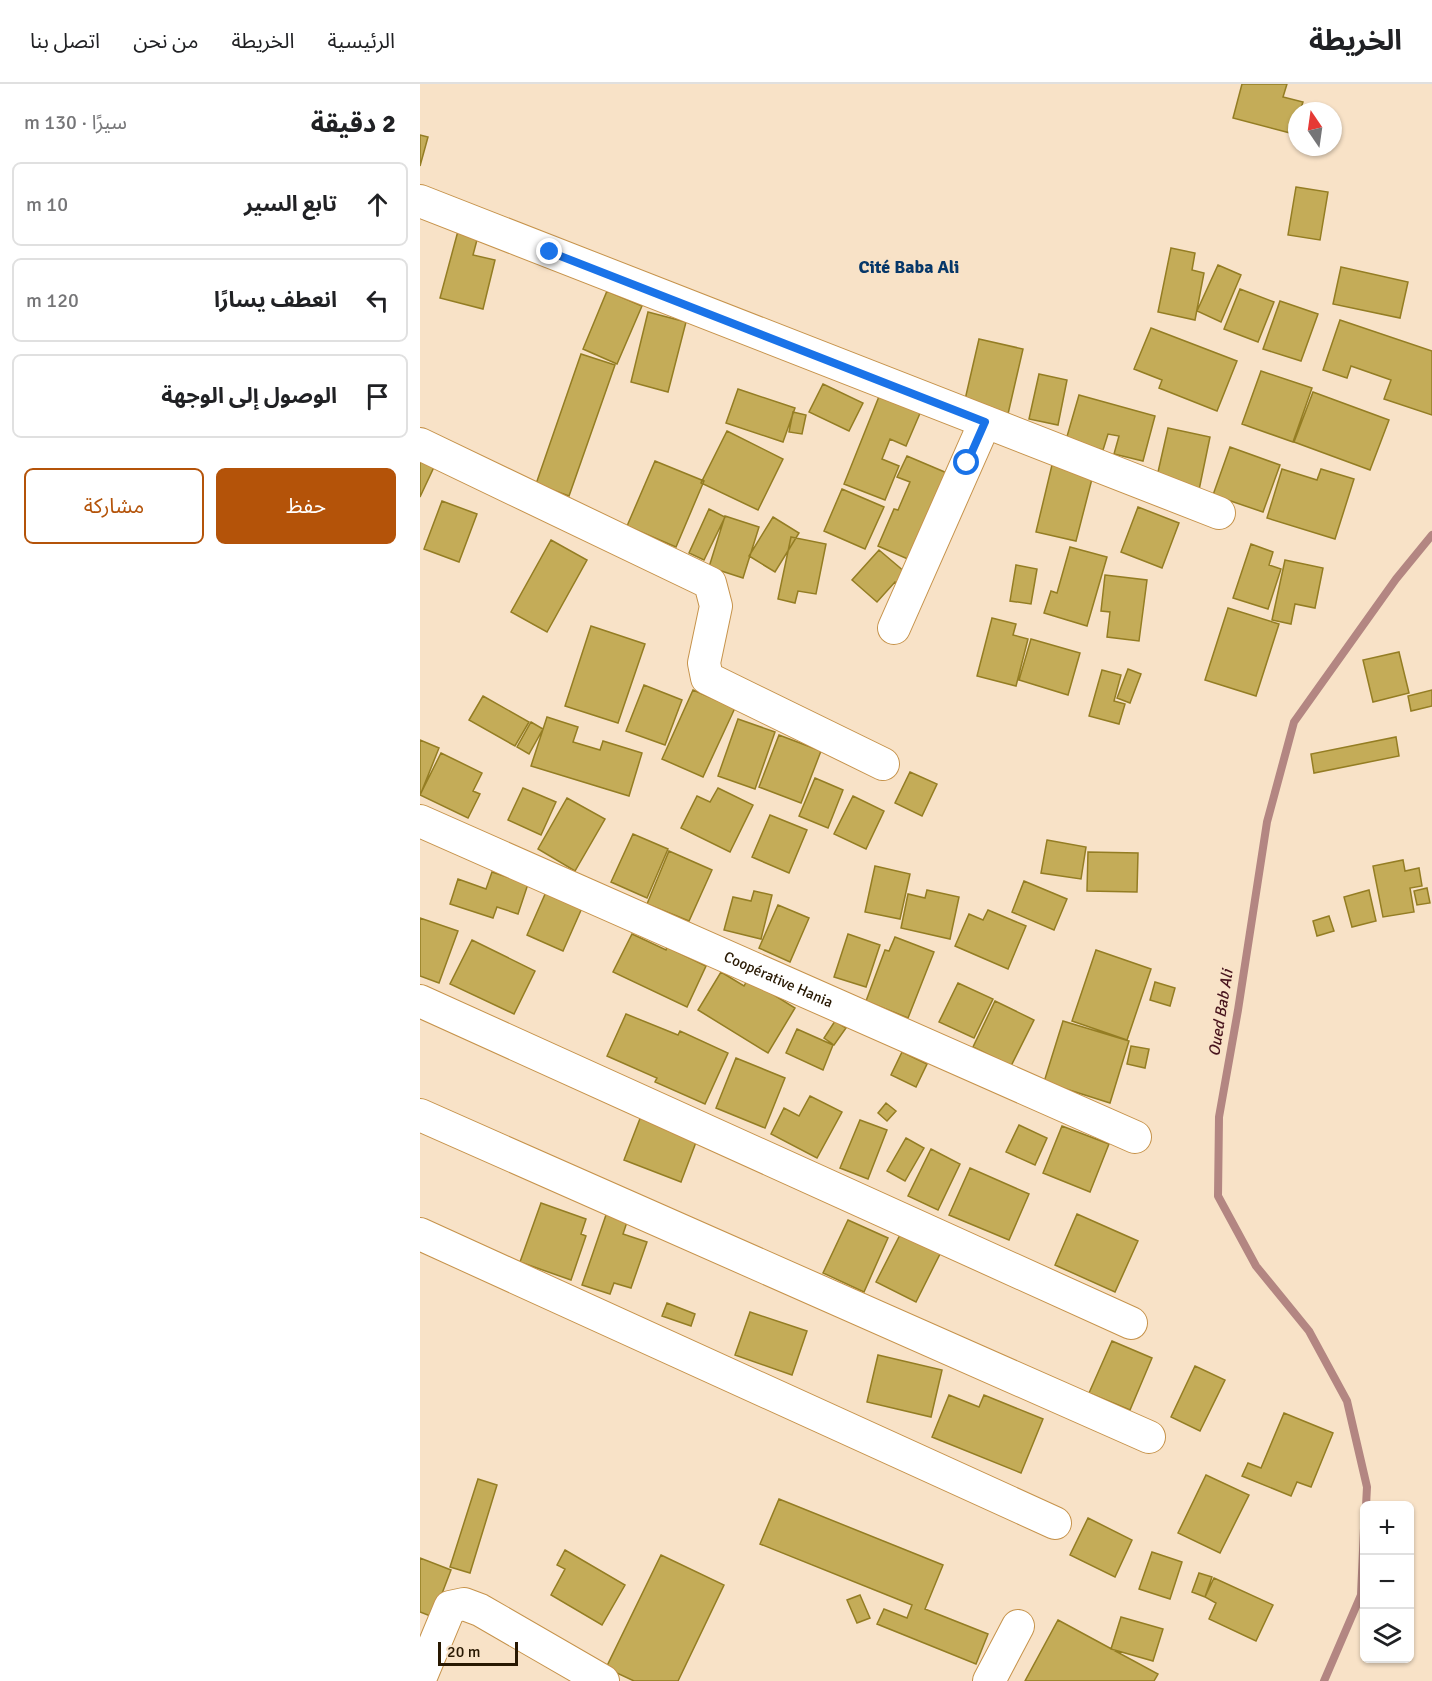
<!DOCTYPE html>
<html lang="ar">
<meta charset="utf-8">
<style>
:root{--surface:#fff;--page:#f6f6f6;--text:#202124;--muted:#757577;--line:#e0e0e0;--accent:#b45309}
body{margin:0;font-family:Signika,"Noto Sans Arabic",sans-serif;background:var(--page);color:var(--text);direction:rtl}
.controls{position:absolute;right:18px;bottom:18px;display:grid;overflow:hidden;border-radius:9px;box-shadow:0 2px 4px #0004}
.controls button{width:54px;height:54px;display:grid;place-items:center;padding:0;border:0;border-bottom:2px solid var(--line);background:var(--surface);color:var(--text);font:30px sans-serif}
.compass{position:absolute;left:868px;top:18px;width:54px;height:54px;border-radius:50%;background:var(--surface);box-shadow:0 2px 4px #0004;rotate:347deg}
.scale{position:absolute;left:18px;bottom:15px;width:80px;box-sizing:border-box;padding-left:6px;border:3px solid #281802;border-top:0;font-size:16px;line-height:21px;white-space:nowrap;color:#281802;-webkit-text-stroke:4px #f8e2c7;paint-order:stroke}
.stop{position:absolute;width:18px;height:18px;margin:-14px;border:4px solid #1a73e8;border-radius:50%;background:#fff}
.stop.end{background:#1a73e8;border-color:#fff;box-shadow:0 2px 6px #0008}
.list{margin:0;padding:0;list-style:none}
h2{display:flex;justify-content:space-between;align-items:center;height:78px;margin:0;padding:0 24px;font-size:26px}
h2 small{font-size:20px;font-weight:400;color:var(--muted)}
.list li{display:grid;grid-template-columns:39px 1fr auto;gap:18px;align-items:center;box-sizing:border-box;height:84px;margin:0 12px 12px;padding:0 12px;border:2px solid var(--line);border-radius:9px}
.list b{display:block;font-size:22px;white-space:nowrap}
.list em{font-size:20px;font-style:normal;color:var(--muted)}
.actions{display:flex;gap:12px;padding:18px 24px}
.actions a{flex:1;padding:14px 0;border:2px solid var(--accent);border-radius:9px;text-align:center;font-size:21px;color:var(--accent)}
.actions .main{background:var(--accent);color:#fff}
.icon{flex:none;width:33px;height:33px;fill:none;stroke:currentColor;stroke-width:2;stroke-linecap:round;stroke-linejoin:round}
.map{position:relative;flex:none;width:1012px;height:1597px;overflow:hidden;direction:ltr}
header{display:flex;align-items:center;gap:36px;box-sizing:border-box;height:84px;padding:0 30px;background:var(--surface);border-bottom:2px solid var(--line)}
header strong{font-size:28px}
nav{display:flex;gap:33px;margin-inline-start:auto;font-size:21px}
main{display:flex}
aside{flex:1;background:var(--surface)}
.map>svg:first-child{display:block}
</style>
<header>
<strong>الخريطة</strong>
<nav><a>الرئيسية</a><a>الخريطة</a><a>من نحن</a><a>اتصل بنا</a></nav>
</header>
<main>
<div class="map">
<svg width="1012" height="1597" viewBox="0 0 1012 1597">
<rect width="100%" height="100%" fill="#f8e2c7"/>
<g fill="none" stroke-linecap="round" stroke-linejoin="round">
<path stroke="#b38682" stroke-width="8" d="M946,1422L947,1403L927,1317L889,1247L836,1182L798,1112L799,1033L818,926L847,738L874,638L976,495L1012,451
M904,1597L941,1511L944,1444"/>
</g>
<path fill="#c4ac58" stroke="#947d23" stroke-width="1.5" d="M822,0H867L863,13L883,18L880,27H877V39L874,50L813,34Z
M0,51L8,53L0,82Z
M876,103L908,108L900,156L868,151Z
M38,147L58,152L53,171L75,176L63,225L20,214Z
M751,164L775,169L772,186L784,189L775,236L738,228Z
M798,181L821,191L801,238L777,227Z
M921,183L988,198L980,234L913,220Z
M820,205L854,218L838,258L804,245Z
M187,207L222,222L197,280L163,265Z
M860,217L898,230L881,277L843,265Z
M228,228L266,238L248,308L211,298Z
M920,236L1012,267V331L964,315L971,296L931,282L927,294L903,286Z
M731,244L817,277L797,327L739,304L742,296L714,285Z
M559,255L603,265L588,330L544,320Z
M161,270L195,281L149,412L116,400Z
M841,287L892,304L873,358L822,340Z
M619,290L647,296L638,341L609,335Z
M403,300L443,319L429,347L389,328Z
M318,305L375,324L363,358L306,339Z
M893,308L969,336L950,386L874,358Z
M460,310L501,327L486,362L470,355L462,375L479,382L465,416L424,400Z
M659,311L735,332L723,377L694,370L699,352L688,350L683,366L646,356Z
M373,328L386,331L382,350L369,348Z
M748,344L790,353L779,406L736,397Z
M307,347L363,375L338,426L281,399Z
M810,363L860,381L843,428L793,411Z
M487,372L534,392L497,479L458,462L474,425L478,426L490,398L477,393Z
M0,376L14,383L0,413Z
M235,377L284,397L256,463L207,442Z
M632,381L673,391L656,457L616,448Z
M862,385L897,396L901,385L934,395L915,455L847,434Z
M422,405L464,423L445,465L404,447Z
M22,417L57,430L39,478L4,465Z
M718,423L759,439L742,484L701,468Z
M289,425L305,433L284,476L269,469Z
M305,432L339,443L323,494L289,483Z
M353,433L379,449L355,488L329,472Z
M371,453L406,460L396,510L378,507L375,519L358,515Z
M131,456L167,476L127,548L91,528Z
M831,460L853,468L849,481L861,485L848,525L813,514Z
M650,463L687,473L667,542L624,529L631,507L637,509Z
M459,466L492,494L482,504L475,498L457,518L432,496Z
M865,476L903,484L895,524L875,520L871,540L852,536Z
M596,481L617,485L611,520L590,517Z
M685,491L727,496L719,557L687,553L690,528L681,527Z
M808,524L859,540L836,612L785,596Z
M572,534L596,540L593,551L608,555L596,602L557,592Z
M171,542L225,560L198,639L145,622Z
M611,555L660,569L648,611L599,596Z
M979,568L989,609L953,618L943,576Z
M708,585L721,590L710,619L697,614Z
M682,586L701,591L694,617L705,620L699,640L669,632Z
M224,601L262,616L245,661L206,647Z
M273,606L315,624L283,693L242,675Z
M1012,606V622L991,627L988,612Z
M63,612L109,638L95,662L49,636Z
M127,633L158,643L153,658L180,666L183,657L222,669L209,712L111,682Z
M318,635L355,648L335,705L298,692Z
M111,638L123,645L109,670L97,663Z
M359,651L401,667L381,719L339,703Z
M976,653L979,672L894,689L891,670Z
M0,656L19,664L1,709H0Z
M21,669L62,689L53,707L60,710L48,734L0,711Z
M490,688L517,700L502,732L475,719Z
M395,694L423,706L408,744L379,732Z
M103,704L136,718L121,751L88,736Z
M298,704L333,721L310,768L261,744L277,712L290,718Z
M433,712L464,727L446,765L414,750Z
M147,714L185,735L155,787L118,765Z
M350,731L387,746L369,789L332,773Z
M213,750L248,765L227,814L191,798Z
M627,756L666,763L661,795L621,789Z
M249,767L292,786L269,837L227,820Z
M668,768L718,769L717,808L667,807Z
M983,776L985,787L999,784L1002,802L990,804L994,828L963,833L953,782Z
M455,782L490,790L480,835L445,828Z
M72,788L108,800L98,830L77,823L73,834L30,820L38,795L66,805Z
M604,797L647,815L634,846L592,828Z
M1007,804L1010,819L997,821L994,807Z
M507,806L539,813L530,855L481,844L488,810L505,814Z
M949,806L956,837L932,843L924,813Z
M334,807L352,811L341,855L304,846L313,813L331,817Z
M126,808L162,824L143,867L107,851Z
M358,821L389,834L370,878L339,864Z
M568,826L606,842L588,885L535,862L549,830L563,836Z
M909,832L914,847L897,852L893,837Z
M0,834L38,847L19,899L0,892Z
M212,850L246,866L247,863L286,882L267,923L193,888Z
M428,850L460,861L446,903L414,893Z
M475,853L514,868L488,934L446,917L465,866L469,867Z
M52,856L115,887L94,930L30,900Z
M676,866L731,885L707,956L652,937Z
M301,888L324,902L328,895L375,924L348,969L278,926Z
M735,898L755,904L750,922L730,916Z
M538,899L573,915L554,954L519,938Z
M575,917L614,936L591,982L553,963Z
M206,930L258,951L260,947L308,969L285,1020L235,998L237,994L187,972Z
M415,937L426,944L414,961L404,954Z
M643,937L709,957L690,1019L624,998Z
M377,945L413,961L403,986L366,969Z
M711,962L729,965L725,984L707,980Z
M482,968L507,980L496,1003L471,991Z
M316,974L365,994L345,1044L296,1024Z
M390,1012L422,1028L397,1074L351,1050L364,1024L379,1032Z
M466,1019L476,1027L467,1037L458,1029Z
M221,1032L278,1053L261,1098L204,1076Z
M440,1036L467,1046L448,1095L420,1084Z
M599,1041L627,1054L615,1081L586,1068Z
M642,1042L689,1060L670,1108L623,1089Z
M486,1054L504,1064L485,1097L467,1087Z
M511,1065L540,1080L518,1126L488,1112Z
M550,1084L609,1110L589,1156L529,1131Z
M121,1119L166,1135L161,1150L166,1152L151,1196L100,1178Z
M187,1128L208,1135L203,1150L227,1158L211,1204L194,1199L190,1210L162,1201Z
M657,1130L718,1157L695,1208L635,1181Z
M428,1136L468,1154L444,1208L403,1189Z
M484,1143L523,1164L496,1218L456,1198Z
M247,1219L275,1230L271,1242L242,1232Z
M330,1228L387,1247L372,1291L315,1271Z
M692,1257L732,1274L710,1326L669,1309Z
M458,1271L522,1286L511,1333L447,1318Z
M775,1282L805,1296L780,1347L751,1333Z
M529,1311L559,1323L564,1311L623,1335L601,1389L512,1353Z
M864,1329L913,1349L891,1403L877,1398L871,1412L822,1392L828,1379L841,1384Z
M786,1391L829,1411L800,1469L758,1449Z
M58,1395L77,1401L50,1489L30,1483Z
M359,1415L523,1481L505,1525L568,1550L556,1580L457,1540L464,1525L487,1534L492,1521L340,1460Z
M668,1434L712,1456L695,1493L650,1471Z
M145,1466L205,1501L182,1541L131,1511L145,1485L137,1481Z
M732,1468L762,1478L750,1515L719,1505Z
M241,1471L304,1501L258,1597H214L186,1584Z
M0,1474L31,1486L13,1533L0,1528Z
M779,1489L792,1493L785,1513L772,1508Z
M794,1494L853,1521L836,1557L789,1535L796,1519L785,1513Z
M440,1511L450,1534L437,1539L427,1516Z
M701,1533L743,1545L733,1577L691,1565Z
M638,1536L738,1590L734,1597H605Z"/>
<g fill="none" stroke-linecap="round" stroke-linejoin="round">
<defs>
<g id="street">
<path d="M0,117L799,429"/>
<path d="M0,360L290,499L296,522L284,579L287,594L463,680"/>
<path d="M474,544L565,338"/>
<path id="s1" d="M0,737L715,1053"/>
<path d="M0,917L711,1239"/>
<path d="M0,1031L729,1353"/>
<path d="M0,1150L635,1439"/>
<path d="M0,1595L30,1523L44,1520L60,1526L183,1597"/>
<path d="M569,1597L598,1542"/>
</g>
</defs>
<use href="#street" stroke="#c6934b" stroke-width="34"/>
<use href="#street" stroke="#fff" stroke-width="32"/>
</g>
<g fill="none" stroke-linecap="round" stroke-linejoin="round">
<path stroke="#1a73e8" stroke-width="8" d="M130,168L565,338L547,379"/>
</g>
<g text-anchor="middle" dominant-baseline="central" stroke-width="6" stroke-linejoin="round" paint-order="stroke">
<g font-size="15" fill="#281802" stroke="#f8e2c7">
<text stroke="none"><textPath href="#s1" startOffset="392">Coopérative Hania</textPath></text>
</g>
<g font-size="16" font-style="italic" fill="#48141d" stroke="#f8e2c7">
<text transform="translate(801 929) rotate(-81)">Oued Bab Ali</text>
</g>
<g font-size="18" font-weight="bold" fill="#063769" stroke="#f8e2c7">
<text x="489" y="183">Cité Baba Ali</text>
</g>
</g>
</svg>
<div class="controls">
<button>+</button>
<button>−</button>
<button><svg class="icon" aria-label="layers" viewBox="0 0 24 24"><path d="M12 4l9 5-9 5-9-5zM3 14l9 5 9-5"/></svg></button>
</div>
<svg class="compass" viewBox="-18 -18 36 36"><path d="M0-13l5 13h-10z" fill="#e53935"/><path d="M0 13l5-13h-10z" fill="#757577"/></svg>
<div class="scale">20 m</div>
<div class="stop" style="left:547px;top:379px"></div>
<div class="stop end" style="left:130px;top:168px"></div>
</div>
<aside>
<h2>2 دقيقة<small>سيرًا · 130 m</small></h2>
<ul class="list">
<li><svg class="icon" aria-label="ahead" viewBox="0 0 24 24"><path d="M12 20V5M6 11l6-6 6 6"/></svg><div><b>تابع السير</b></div><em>10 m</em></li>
<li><svg class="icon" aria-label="left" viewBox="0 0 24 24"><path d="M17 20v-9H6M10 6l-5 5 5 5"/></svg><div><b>انعطف يسارًا</b></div><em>120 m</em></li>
<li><svg class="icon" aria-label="arrive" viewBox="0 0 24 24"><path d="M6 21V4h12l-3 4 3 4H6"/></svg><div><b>الوصول إلى الوجهة</b></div></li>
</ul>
<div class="actions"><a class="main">حفظ</a><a>مشاركة</a></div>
</aside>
</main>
